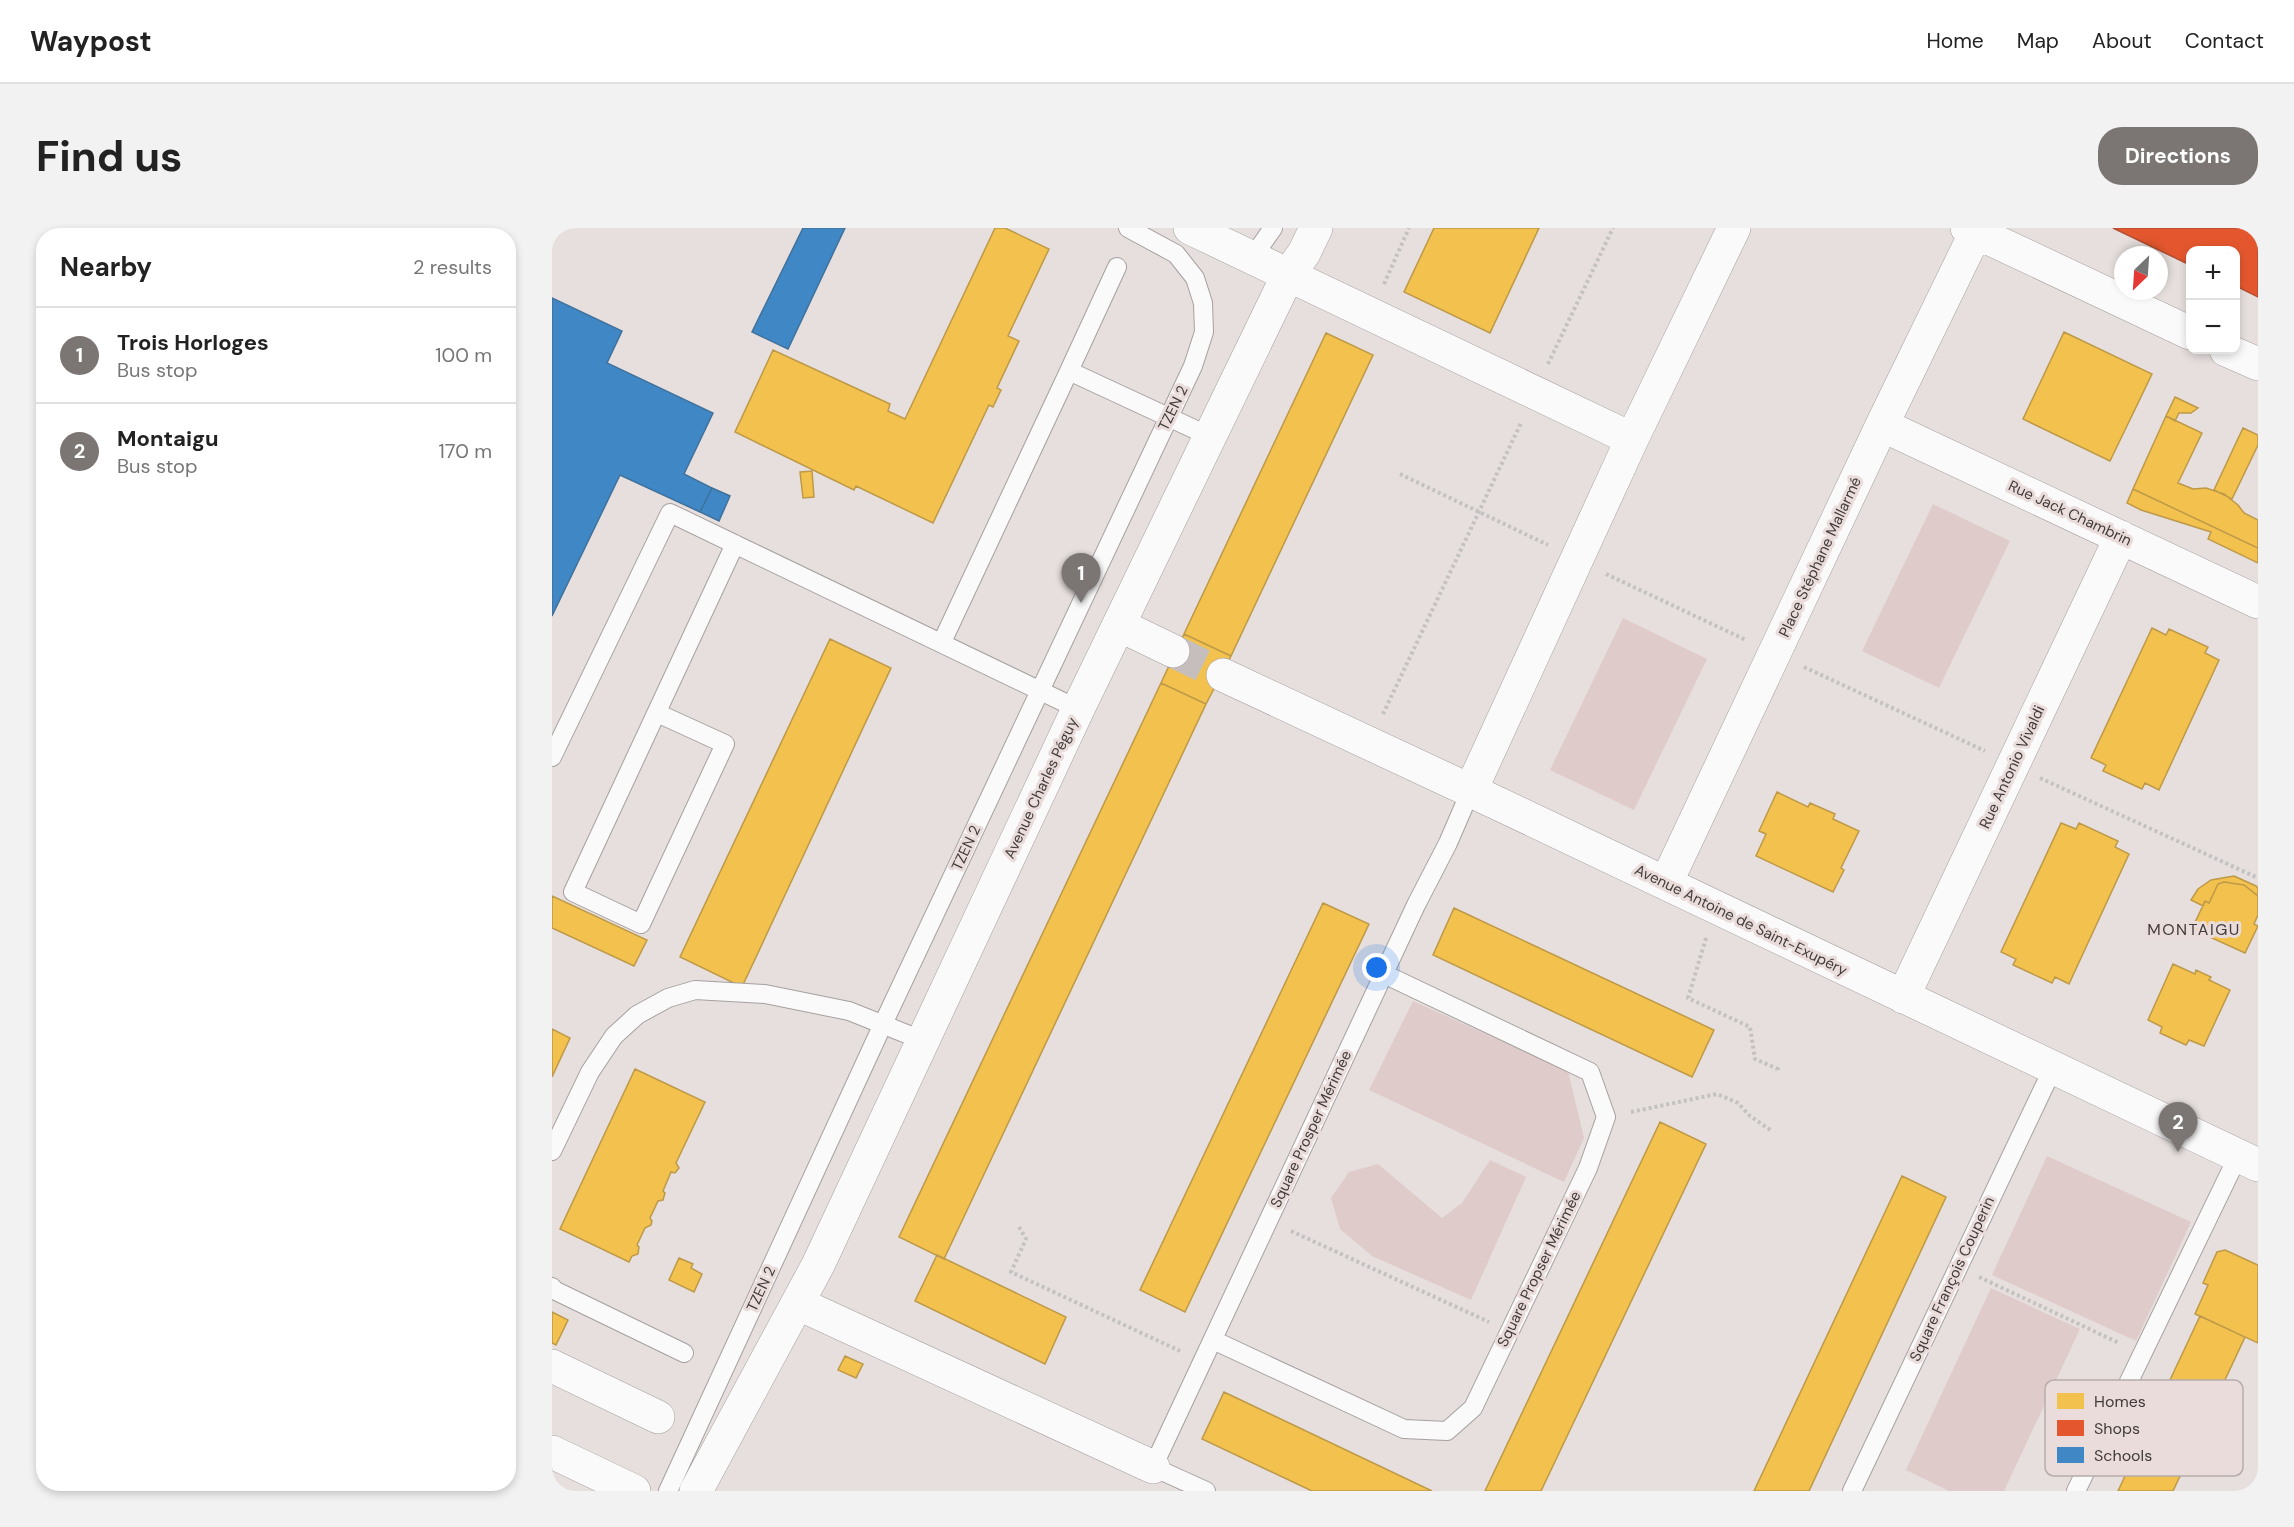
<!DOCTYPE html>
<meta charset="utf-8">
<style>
:root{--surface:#fff;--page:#f2f2f2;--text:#222;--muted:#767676;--line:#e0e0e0;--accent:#7b7574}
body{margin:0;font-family:"DM Sans",sans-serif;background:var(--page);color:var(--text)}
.controls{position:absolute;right:18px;top:18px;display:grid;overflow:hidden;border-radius:12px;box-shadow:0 3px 9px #0003}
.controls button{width:54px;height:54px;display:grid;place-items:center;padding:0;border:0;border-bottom:2px solid var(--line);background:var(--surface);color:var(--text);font:30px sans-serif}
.compass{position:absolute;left:1562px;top:18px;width:54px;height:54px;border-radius:50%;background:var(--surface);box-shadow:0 3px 9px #0003;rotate:205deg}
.you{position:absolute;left:825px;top:740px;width:21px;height:21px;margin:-15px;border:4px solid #fff;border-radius:50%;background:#1a73e8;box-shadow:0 0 0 9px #1a73e833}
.badge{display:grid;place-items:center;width:39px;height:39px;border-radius:50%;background:var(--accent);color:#fff;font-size:20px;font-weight:700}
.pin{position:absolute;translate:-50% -50px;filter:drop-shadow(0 2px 3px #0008)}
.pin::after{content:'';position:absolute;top:32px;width:21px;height:18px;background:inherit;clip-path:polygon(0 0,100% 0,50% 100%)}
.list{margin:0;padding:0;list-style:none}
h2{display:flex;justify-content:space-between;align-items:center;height:78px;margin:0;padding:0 24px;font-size:26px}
h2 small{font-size:20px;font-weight:400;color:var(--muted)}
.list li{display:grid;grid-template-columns:39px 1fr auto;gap:18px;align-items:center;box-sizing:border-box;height:96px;padding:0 24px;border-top:2px solid var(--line)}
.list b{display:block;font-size:22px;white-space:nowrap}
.list p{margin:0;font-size:20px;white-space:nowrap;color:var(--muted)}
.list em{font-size:20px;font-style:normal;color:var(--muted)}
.map{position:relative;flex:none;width:1706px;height:1263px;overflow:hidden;border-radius:24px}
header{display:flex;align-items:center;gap:36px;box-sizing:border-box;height:84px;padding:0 30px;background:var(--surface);border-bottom:2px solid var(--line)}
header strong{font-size:28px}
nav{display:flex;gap:33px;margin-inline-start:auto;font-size:21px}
.intro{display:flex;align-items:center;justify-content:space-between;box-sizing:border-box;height:144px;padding:0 36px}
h1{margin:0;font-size:42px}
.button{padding:15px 27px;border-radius:24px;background:var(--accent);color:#fff;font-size:21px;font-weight:700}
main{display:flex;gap:36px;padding:0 36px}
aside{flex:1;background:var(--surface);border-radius:24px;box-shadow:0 3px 9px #0003}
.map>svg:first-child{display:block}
</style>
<header>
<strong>Waypost</strong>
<nav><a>Home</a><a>Map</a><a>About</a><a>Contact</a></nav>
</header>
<div class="intro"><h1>Find us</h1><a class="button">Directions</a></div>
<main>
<aside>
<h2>Nearby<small>2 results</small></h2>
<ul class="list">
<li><span class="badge">1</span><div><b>Trois Horloges</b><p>Bus stop</p></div><em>100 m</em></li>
<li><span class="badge">2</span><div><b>Montaigu</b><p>Bus stop</p></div><em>170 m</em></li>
</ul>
</aside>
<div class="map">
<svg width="1706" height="1263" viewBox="0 0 1706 1263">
<rect width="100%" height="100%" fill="#e6dfde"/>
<path fill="#dfccca" d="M1381,276L1458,313L1387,460L1310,423Z
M1071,390L1155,431L1082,582L998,542Z
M861,773L1016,843L1032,910L1012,954L817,862Z
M1495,928L1639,994L1584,1113L1440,1047Z
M938,932L974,949L919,1072L820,1028L788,1001L779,970L797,944L826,936L890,990L910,975Z
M1439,1060L1528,1101L1452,1263H1397L1354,1242Z"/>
<path fill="#f2c14e" stroke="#bd9948" stroke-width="1.5" d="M443,0H453L497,21L456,108L467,113L445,160L449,162L441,179L437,177L381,295L304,258L302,262L183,204L221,122L338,176L336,183L353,191Z
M882,0H987L938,105L852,64Z
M1512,104L1600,146L1558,233L1471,191Z
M774,105L821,127L679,428L632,406Z
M1623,169L1646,180L1639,185H1627L1623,193L1614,188Z
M1614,188L1650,205L1626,255L1641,261L1654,260L1672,266L1686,277L1692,285L1706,292V320L1581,261Z
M1691,200L1706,207V217L1680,271L1662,262Z
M260,243L262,269L251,270L248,244Z
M1581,261L1706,320V335L1656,311L1659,304L1589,282L1575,275Z
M1600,400L1614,407L1617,401L1656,419L1653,425L1667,432L1607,562L1593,555L1590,561L1551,543L1554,537L1539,530Z
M632,406L679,428L654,476L609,455Z
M278,411L339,440L190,759L128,729Z
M609,455L654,476L392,1031L347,1009Z
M1225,564L1256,579L1258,575L1283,586L1281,591L1307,603L1289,640L1292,642L1281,664L1204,628L1214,606L1207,603Z
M1509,595L1524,601L1527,595L1566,613L1563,619L1577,626L1517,756L1503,749L1500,755L1461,737L1464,731L1449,724Z
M1682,648L1704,658L1706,660V668L1692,657L1672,654L1666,656L1657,675L1653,673L1651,678L1639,672L1646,661L1659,652Z
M1672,654L1692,657L1706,668V687L1702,696L1706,698L1693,725L1640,701L1653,673L1657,675L1666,656Z
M0,668L95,712L82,738L0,700Z
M771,675L817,696L633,1084L588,1062Z
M902,680L1162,802L1140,849L881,727Z
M1621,736L1643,746L1644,742L1659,749L1657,752L1678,762L1652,818L1637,812L1634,817L1608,805L1610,799L1596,792Z
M0,801L18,810L0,849Z
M83,841L153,874L124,935L127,940L123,945L119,944L111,963L113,965L111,972L106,973L98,990L100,993L99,997L93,1000L85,1017L87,1019L86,1026L80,1028L77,1034L8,1001Z
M1108,894L1154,916L989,1263H933Z
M1350,948L1394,969L1257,1263H1202Z
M1673,1022L1706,1037V1115L1643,1086L1656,1057L1651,1055L1665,1024Z
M385,1027L514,1089L493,1136L363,1073Z
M127,1030L141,1036L139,1040L150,1046L142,1064L117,1052Z
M0,1084L16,1092L4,1117L0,1115Z
M1648,1088L1693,1109L1621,1263H1566Z
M293,1128L311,1136L304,1150L286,1142Z
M672,1164L880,1263H760L650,1211Z"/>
<path fill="#e4572e" stroke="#b34f32" stroke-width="1.5" d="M1561,0H1697L1706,5V69L1684,58V22H1638V37Z"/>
<path fill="#3f88c5" stroke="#40719c" stroke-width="1.5" d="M251,0H293L236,121L200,104Z
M0,70L70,103L55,135L161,185L132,246L160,260L148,284L68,247L0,388Z
M160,260L178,268L167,293L148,284Z"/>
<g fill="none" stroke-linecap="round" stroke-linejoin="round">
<path stroke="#c5bebd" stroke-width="33" stroke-dasharray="33 16" stroke-linecap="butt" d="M621,423L671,447"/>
<defs>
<path id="service" d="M700,30L721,0
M517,143L565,39
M390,414L517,143L657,208
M105,485L173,516L89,696L21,664L183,316
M0,529L118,285L526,481
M0,923L38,844L62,808L85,787L116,770L143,762L213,766L297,783L372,813
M0,1059L2,1062L132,1125
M661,1112L852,1201L895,1203L921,1180L1036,940L1054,889L1038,844L832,746
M116,1263L331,796L641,138L652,104L651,75L643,50L624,26L576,0
M654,1263L601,1239L864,677L896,615L918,564
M1300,1263L1501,840
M1524,1263L1686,928"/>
<path id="minor" d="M638,0L1080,211
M1415,0L1638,105
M1674,122L1706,136
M1330,197L1706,374
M567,397L621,423
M671,447L947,576L1706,937
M918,564L1080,211L1182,0
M1114,655L1330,197L1424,4
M1351,769L1569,309
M247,1076L601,1239
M0,1138L106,1189
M144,1263L266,1037L526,481L736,47L752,25L764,0"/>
<path id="secondary" d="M0,1224L82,1263"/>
</defs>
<use href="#service" stroke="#a5a09f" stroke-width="20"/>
<use href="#minor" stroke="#a5a09f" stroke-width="34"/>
<use href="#secondary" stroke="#a5a09f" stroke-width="34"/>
<path stroke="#c4c1c1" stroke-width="4" stroke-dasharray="3 3" stroke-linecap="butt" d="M832,56L857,0
M996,136L1061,0
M848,246L996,317
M1054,346L1194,412
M1252,439L1433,523
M831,486L969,195
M1488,550L1706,650
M1154,710L1136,770L1198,799L1203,831L1226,841L1224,844
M1079,884L1165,866L1186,875L1198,888L1220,903
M467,999L474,1011L459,1044L628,1123
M739,1003L937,1094
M1427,1049L1567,1115"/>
<use href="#service" stroke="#fbfafa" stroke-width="18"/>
<use href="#minor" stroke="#fbfafa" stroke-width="33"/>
<use href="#secondary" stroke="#fbfafa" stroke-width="33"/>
</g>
<g text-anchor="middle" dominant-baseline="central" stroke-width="6" stroke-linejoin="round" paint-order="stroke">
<g font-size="15" fill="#413c3b" stroke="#eadcdb">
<text transform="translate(621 180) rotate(-64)">TZEN 2</text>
<text transform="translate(1518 285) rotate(25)">Rue Jack Chambrin</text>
<text transform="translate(1268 329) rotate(-65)">Place Stéphane Mallarmé</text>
<text transform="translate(1460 539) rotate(-65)">Rue Antonio Vivaldi</text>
<text transform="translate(489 560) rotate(-65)">Avenue Charles Péguy</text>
<text transform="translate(414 620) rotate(-65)">TZEN 2</text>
<text transform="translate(1189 692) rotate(26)">Avenue Antoine de Saint-Exupéry</text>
<text transform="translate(759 901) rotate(-65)">Square Prosper Mérimée</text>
<text transform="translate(987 1041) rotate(-64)">Square Propser Mérimée</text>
<text transform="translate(1400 1051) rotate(-65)">Square François Couperin</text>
<text transform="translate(209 1061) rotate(-65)">TZEN 2</text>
</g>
<g font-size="16" letter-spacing="1.5" fill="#413c3b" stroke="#eadcdb">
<text x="1642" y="701">MONTAIGU</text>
</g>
</g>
<rect x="1493" y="1152" width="198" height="96" rx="9" fill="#eadcdb" stroke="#b7acab" stroke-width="1.5"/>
<rect x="1505" y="1165" width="27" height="16" fill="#f2c14e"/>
<rect x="1505" y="1192" width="27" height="16" fill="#e4572e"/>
<rect x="1505" y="1219" width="27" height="16" fill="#3f88c5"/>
<g font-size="16" fill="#413c3b">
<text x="1542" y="1179">Homes</text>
<text x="1542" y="1206">Shops</text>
<text x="1542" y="1233">Schools</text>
</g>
</svg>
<div class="controls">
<button>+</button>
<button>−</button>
</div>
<svg class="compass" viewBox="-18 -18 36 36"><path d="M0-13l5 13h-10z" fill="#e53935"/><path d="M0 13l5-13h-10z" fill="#767676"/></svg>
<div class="you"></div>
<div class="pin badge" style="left:529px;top:375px">1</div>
<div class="pin badge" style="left:1626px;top:924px">2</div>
</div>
</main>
